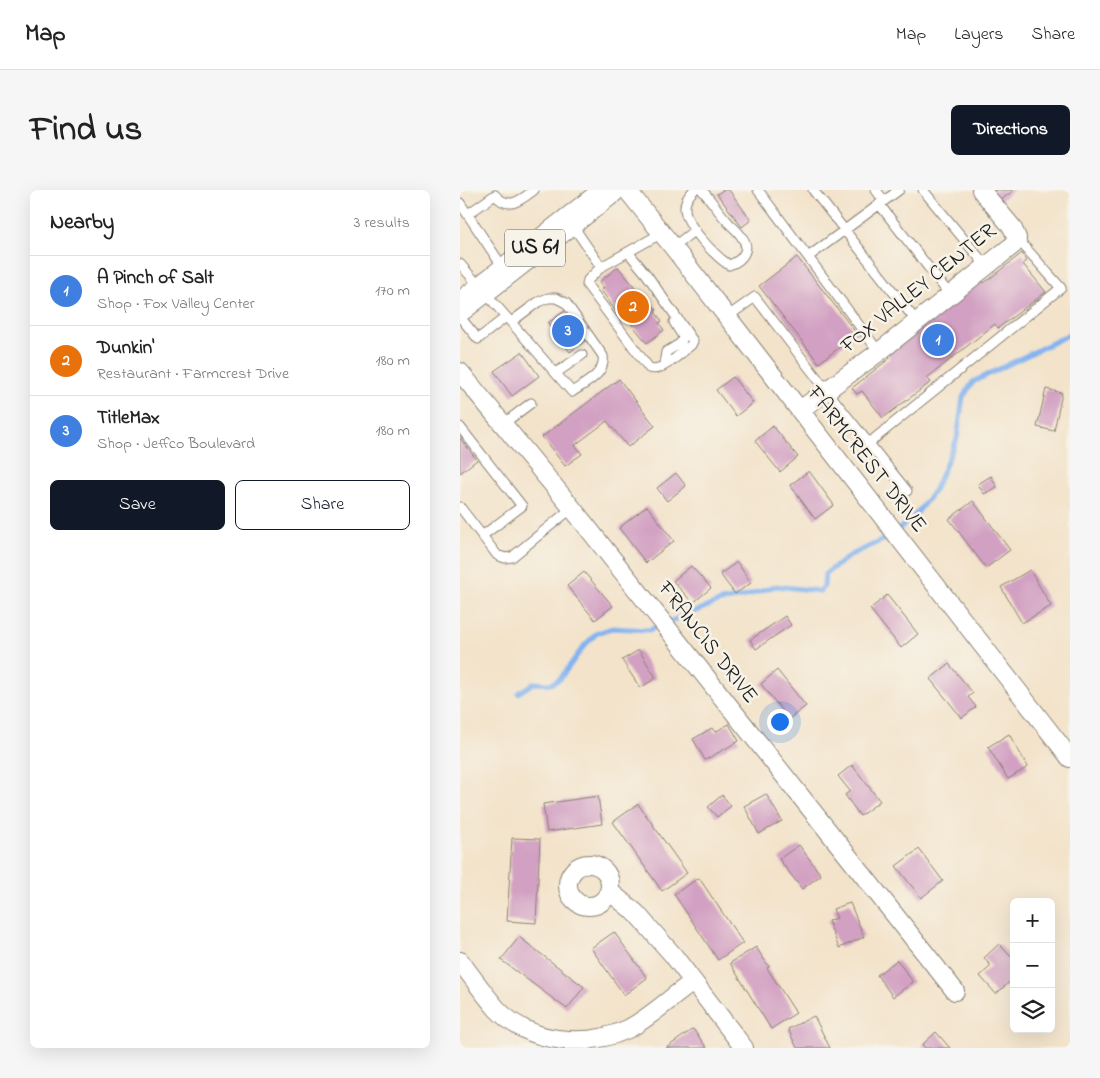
<!DOCTYPE html>
<meta charset="utf-8">
<style>
:root{--surface:#fff;--page:#f6f6f6;--text:#222;--muted:#767676;--line:#e0e0e0;--accent:#111827}
body{margin:0;font-family:"Indie Flower",sans-serif;background:var(--page);color:var(--text)}
.controls{position:absolute;right:15px;bottom:15px;display:grid;overflow:hidden;border-radius:8px;box-shadow:0 5px 20px #0002}
.controls button{width:45px;height:45px;display:grid;place-items:center;padding:0;border:0;border-bottom:1px solid var(--line);background:var(--surface);color:var(--text);font:25px sans-serif}
.you{position:absolute;left:319px;top:531px;width:18px;height:18px;margin:-12px;border:4px solid #fff;border-radius:50%;background:#1a73e8;box-shadow:0 0 0 8px #1a73e833}
.badge{display:grid;place-items:center;width:32px;height:32px;border-radius:50%;background:var(--accent);color:#fff;font-size:16px;font-weight:700}
.pin{position:absolute;translate:-50% -50%;border:2px solid #fff;box-shadow:0 1px 5px #0006}
.list{margin:0;padding:0;list-style:none}
h2{display:flex;justify-content:space-between;align-items:center;height:65px;margin:0;padding:0 20px;font-size:21px}
h2 small{font-size:16px;font-weight:400;color:var(--muted)}
.list li{display:grid;grid-template-columns:32px 1fr auto;gap:15px;align-items:center;box-sizing:border-box;height:70px;padding:0 20px;border-top:1px solid var(--line)}
.list b{display:block;font-size:19px;white-space:nowrap}
.list p{margin:0;font-size:16px;white-space:nowrap;color:var(--muted)}
.list em{font-size:16px;font-style:normal;color:var(--muted)}
.actions{display:flex;gap:10px;padding:15px 20px}
.actions a{flex:1;padding:11px 0;border:1px solid var(--accent);border-radius:8px;text-align:center;font-size:18px;color:var(--accent)}
.actions .main{background:var(--accent);color:#fff}
.icon{flex:none;width:28px;height:28px;fill:none;stroke:currentColor;stroke-width:2;stroke-linecap:round;stroke-linejoin:round}
.map{position:relative;flex:none;width:610px;height:858px;overflow:hidden;border-radius:8px}
header{display:flex;align-items:center;gap:30px;box-sizing:border-box;height:70px;padding:0 25px;background:var(--surface);border-bottom:1px solid var(--line)}
header strong{font-size:24px}
nav{display:flex;gap:28px;margin-inline-start:auto;font-size:18px}
.intro{display:flex;align-items:center;justify-content:space-between;box-sizing:border-box;height:120px;padding:0 30px}
h1{margin:0;font-size:35px}
.button{padding:12px 22px;border-radius:8px;background:var(--accent);color:#fff;font-size:18px;font-weight:700}
main{display:flex;gap:30px;padding:0 30px}
aside{flex:1;background:var(--surface);border-radius:8px;box-shadow:0 5px 20px #0002}
.map>svg:first-child{display:block}
</style>
<header>
<strong>Map</strong>
<nav><a>Map</a><a>Layers</a><a>Share</a></nav>
</header>
<div class="intro"><h1>Find us</h1><a class="button">Directions</a></div>
<main>
<aside>
<h2>Nearby<small>3 results</small></h2>
<ul class="list">
<li><span class="badge" style="background:#3f7fe0">1</span><div><b>A Pinch of Salt</b><p>Shop · Fox Valley Center</p></div><em>170 m</em></li>
<li><span class="badge" style="background:#e8710a">2</span><div><b>Dunkin'</b><p>Restaurant · Farmcrest Drive</p></div><em>180 m</em></li>
<li><span class="badge" style="background:#3f7fe0">3</span><div><b>TitleMax</b><p>Shop · Jeffco Boulevard</p></div><em>180 m</em></li>
</ul>
<div class="actions"><a class="main">Save</a><a>Share</a></div>
</aside>
<div class="map">
<svg width="610" height="858" viewBox="0 0 610 858">
<rect width="100%" height="100%" fill="#f7f3e8"/>
<filter id="ink" filterUnits="userSpaceOnUse"><feTurbulence type="fractalNoise" baseFrequency=".02" numOctaves="2"/><feDisplacementMap in="SourceGraphic" scale="10" xChannelSelector="R" yChannelSelector="G"/><feConvolveMatrix kernelMatrix="1 2 1 2 8 2 1 2 1" color-interpolation-filters="sRGB"/></filter>
<filter id="wash" filterUnits="userSpaceOnUse"><feTurbulence type="fractalNoise" baseFrequency=".0096" numOctaves="4" result="noise"/><feDisplacementMap in="SourceGraphic" scale="20" xChannelSelector="R" yChannelSelector="G"/><feGaussianBlur stdDeviation="1.12" result="paint"/><feColorMatrix in="noise" values="0 0 0 0 0 0 0 0 0 0 0 0 0 0 0 0 0 1.4 0 .05"/><feComposite in="paint" operator="in"/></filter>
<g filter="url(#wash)">
<rect width="100%" height="100%" fill="#f3e3ca"/>
<g fill="none" stroke-linecap="round" stroke-linejoin="round">
<path stroke="#83b4ef" stroke-width="5" d="M438,340L456,324L474,301L497,249L503,207L513,192L610,144
M58,503L74,493L91,494L100,489L124,456L137,443L152,438L189,440L261,411L283,407L316,396L360,401L364,396L365,384L391,365L427,348"/>
</g>
<g id="blocks">
<path fill="#d2a0c2" d="M263,0H269L291,30L282,37L257,4Z
M528,0H554L541,10L542,12Z
M562,63L567,71L563,74L586,102L538,138L535,134L467,188L471,192L423,228L402,201L397,204L392,198L430,168L426,162L520,88L524,93Z
M337,67L397,144L359,173L299,96Z
M158,77L179,102L181,100L197,120L195,122L202,131L199,133L204,140L187,153L166,127L162,130L141,100L144,98L139,92Z
M106,120L128,149L110,162L88,133Z
M62,162L79,186L52,206L34,181Z
M273,187L293,213L276,226L256,200Z
M159,189L195,236L168,257L147,231L115,255L122,264L105,276L82,247Z
M586,199L602,203L594,241L577,237Z
M313,236L338,267L320,282L295,251Z
M0,248L17,270L0,283Z
M349,281L374,315L355,329L330,295Z
M216,283L226,296L207,311L197,298Z
M531,286L537,297L524,304L518,294Z
M513,311L550,360L526,378L489,329Z
M187,316L214,351L186,373L159,338Z
M277,372L291,393L275,404L260,384Z
M231,376L251,398L233,413L213,391Z
M570,380L591,416L562,433L541,397Z
M124,382L153,416L135,430L107,396Z
M427,405L458,444L441,458L410,419Z
M325,426L331,435L296,459L290,450Z
M179,460L196,488L180,498L162,470Z
M489,474L513,503L508,507L516,517L502,528L470,489Z
M317,480L346,516L329,529L301,494Z
M269,534L279,551L245,570L233,549L252,538L255,542Z
M549,544L568,577L548,589L528,557Z
M392,575L420,611L400,626L385,605L390,601L378,586Z
M306,604L322,631L299,644L284,616Z
M262,605L271,616L257,627L248,617Z
M138,606L142,634L87,642L83,614Z
M178,614L227,683L202,701L153,632Z
M52,648L80,649L76,733L47,731Z
M339,655L361,685L342,699L319,669Z
M459,659L483,691L461,708L436,676Z
M239,688L283,753L258,770L214,704Z
M390,713L404,747L379,758L368,731L377,728L373,719Z
M154,742L187,788L164,805L131,758Z
M59,747L124,797L107,819L41,770Z
M539,754L554,770V788L536,804L520,786L531,776L524,768Z
M296,757L309,777L307,778L336,823L311,839L270,773Z
M437,770L453,792L433,807L417,785Z
M354,826L370,858H337L328,839Z
M233,839L247,858H206Z
M476,842L490,858H465L462,855Z"/>
</g>
</g>
<g filter="url(#ink)">
<use href="#blocks" fill-opacity="0" stroke="#888073" stroke-width="1"/>
<g fill="none" stroke-linecap="round" stroke-linejoin="round">
<defs>
<path id="lane" d="M234,0C230,4 225,10 225,17C224,34 255,66 269,75C282,71 292,59 281,46C277,40 271,36 267,31C258,21 251,10 242,0
M298,0L419,162
M353,0L457,132
M416,0L424,11
M463,0L526,76
M0,13L44,79
M419,14L490,105
M8,24L35,5C49,21 61,10 74,0
M111,33L141,77L202,43
M213,57L235,40
M348,67L439,0
M0,74L112,202C125,193 146,184 143,166L106,113L96,108H88L78,112L51,132
M141,77L128,90L127,95L189,178C201,183 221,163 231,155L233,151L187,85L168,62
M0,127L18,149L46,127
M267,127L295,107L367,201L447,301
M204,175L206,162L221,153L223,147L214,132
M96,183L122,165
M43,234L71,213
M0,237L62,316L22,346
M409,253L601,98L557,48
M0,317L37,365L45,368L52,367L112,318"/>
<path id="street" d="M167,0L213,57L610,568
M0,182L112,318L495,801
M340,220L419,162L553,55L557,48L552,37L521,0
M108 695a21 21 0 1 1 42 0a21 21 0 1 1-42 0Z
M149,701L176,723L213,765L284,858
M0,771C12,787 24,804 37,819C70,854 126,858 168,839C191,827 211,807 233,792"/>
<path id="primary" d="M0,117L150,0"/>
</defs>
<use href="#lane" stroke="#888073" stroke-width="11"/>
<use href="#street" stroke="#888073" stroke-width="20"/>
<use href="#primary" stroke="#888073" stroke-width="30"/>
<use href="#lane" stroke="#fff" stroke-width="9"/>
<use href="#street" stroke="#fff" stroke-width="18"/>
<use href="#primary" stroke="#fff" stroke-width="28"/>
</g>
</g>
<g text-anchor="middle" dominant-baseline="central" stroke-width="5" stroke-linejoin="round" paint-order="stroke">
<rect fill="#f7f3e8" stroke="#5e5c59" stroke-width="1" x="45" y="39.5" width="60" height="37" rx="4"/>
<g font-size="21" font-weight="bold" fill="#1c1c1c">
<text x="75" y="58">US 61</text>
</g>
<g font-size="22" fill="#1c1c1c" stroke="#f7f3e8">
<text transform="translate(459 99) rotate(-39)">FOX VALLEY CENTER</text>
<text transform="translate(406 270) rotate(52)">FARMCREST DRIVE</text>
<text transform="translate(247 453) rotate(52)">FRANCIS DRIVE</text>
</g>
</g>
</svg>
<div class="controls">
<button>+</button>
<button>−</button>
<button><svg class="icon" aria-label="layers" viewBox="0 0 24 24"><path d="M12 4l9 5-9 5-9-5zM3 14l9 5 9-5"/></svg></button>
</div>
<div class="you"></div>
<div class="pin badge" style="left:478px;top:150px;background:#3f7fe0">1</div>
<div class="pin badge" style="left:173px;top:117px;background:#e8710a">2</div>
<div class="pin badge" style="left:108px;top:141px;background:#3f7fe0">3</div>
</div>
</main>
